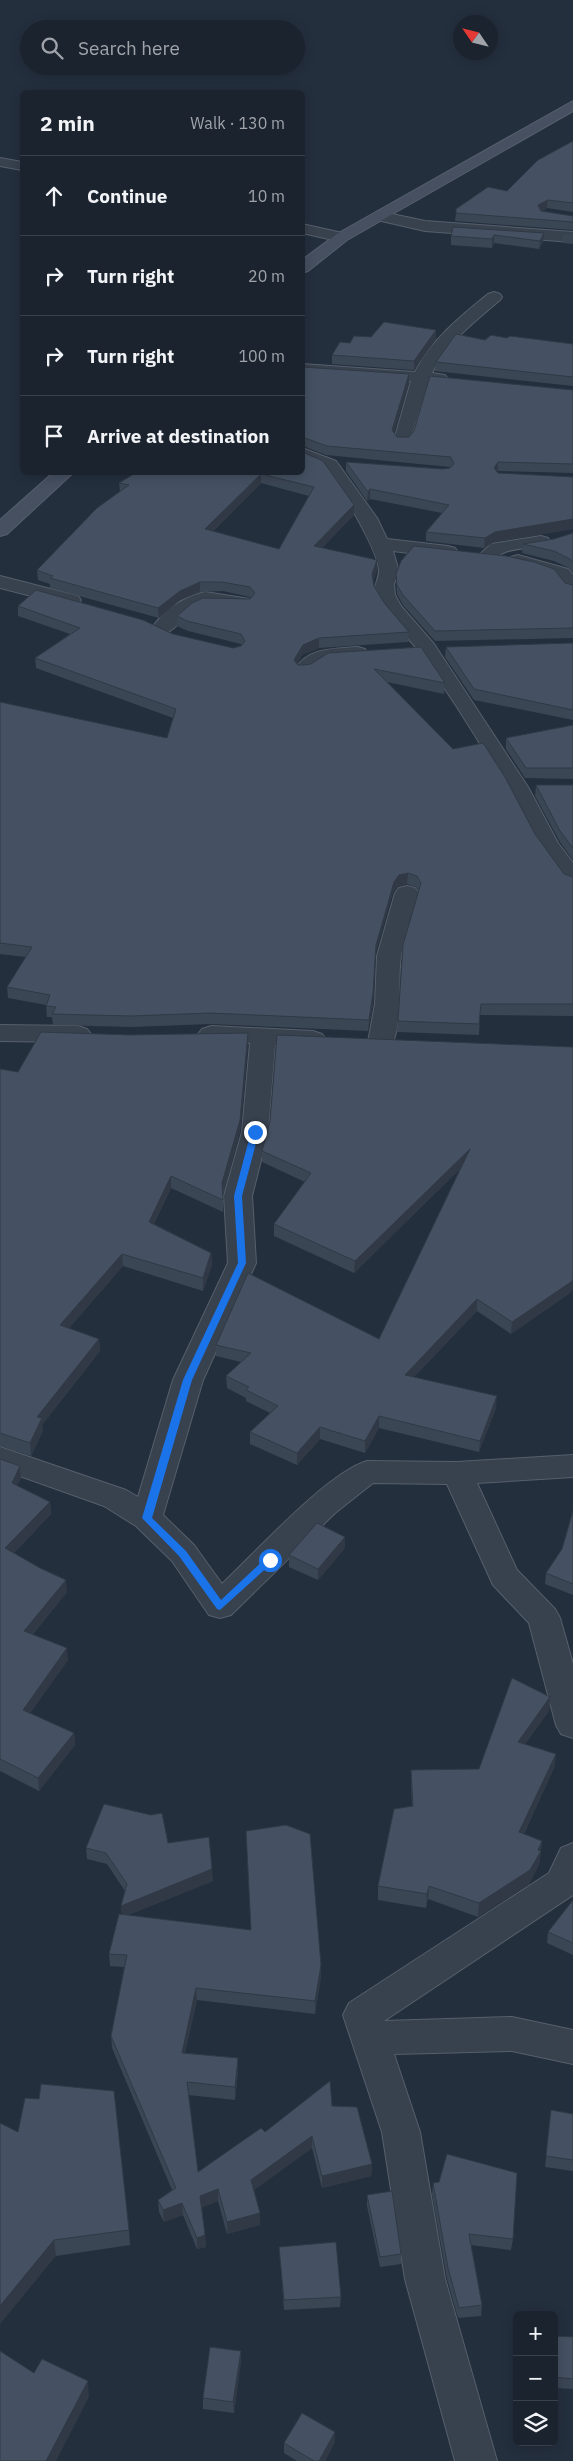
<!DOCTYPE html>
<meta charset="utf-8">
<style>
:root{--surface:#1b232e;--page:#242b36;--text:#f1f3f6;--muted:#a0a4aa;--line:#39404a}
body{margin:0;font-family:"IBM Plex Sans",sans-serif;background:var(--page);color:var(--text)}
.controls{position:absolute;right:15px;bottom:15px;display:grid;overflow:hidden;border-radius:8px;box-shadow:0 2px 12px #0003}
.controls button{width:45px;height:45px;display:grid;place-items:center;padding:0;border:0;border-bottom:1px solid var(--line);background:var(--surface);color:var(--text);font:25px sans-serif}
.compass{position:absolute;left:453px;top:15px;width:45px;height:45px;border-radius:50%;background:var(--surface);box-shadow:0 2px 12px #0003;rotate:305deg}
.stop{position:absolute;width:15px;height:15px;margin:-11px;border:4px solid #1a73e8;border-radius:50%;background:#fff}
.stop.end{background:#1a73e8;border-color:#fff;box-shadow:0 1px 5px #0008}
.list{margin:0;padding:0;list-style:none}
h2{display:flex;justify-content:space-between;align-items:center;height:65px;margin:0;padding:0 20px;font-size:21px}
h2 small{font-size:16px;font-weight:400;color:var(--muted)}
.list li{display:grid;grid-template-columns:32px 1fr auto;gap:15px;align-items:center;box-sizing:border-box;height:80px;padding:0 20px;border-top:1px solid var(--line)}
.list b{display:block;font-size:19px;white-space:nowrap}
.list em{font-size:16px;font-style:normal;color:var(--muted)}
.icon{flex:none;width:28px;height:28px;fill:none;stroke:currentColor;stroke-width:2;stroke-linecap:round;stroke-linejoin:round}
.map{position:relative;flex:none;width:573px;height:2461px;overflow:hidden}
.search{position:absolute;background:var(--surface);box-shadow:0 2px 12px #0003;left:20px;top:20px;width:285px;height:55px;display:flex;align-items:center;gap:12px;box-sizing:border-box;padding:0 18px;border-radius:28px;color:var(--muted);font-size:19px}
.panel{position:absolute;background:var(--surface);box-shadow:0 2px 12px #0003;left:20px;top:90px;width:285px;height:385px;border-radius:8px}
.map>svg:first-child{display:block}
</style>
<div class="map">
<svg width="573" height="2461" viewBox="0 0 573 2461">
<rect width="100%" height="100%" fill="#242f3e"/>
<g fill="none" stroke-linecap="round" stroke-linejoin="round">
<defs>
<path id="street" d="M0,158L22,162V170L0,166Z
M378,211L425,221L573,232V242L425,231L373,219L370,216Z
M302,224L347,234L350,237L342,242L302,233Z
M494,292L500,294L502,297L500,300C474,322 447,343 432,373L445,375L448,379L445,383H428L409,444H397L394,440L411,381L302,374V364L415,372C432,339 461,316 488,294Z
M302,448L336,461L377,518L387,539L448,546L455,548L458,552L455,556L448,558L393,551L399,572L394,584L395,595L401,606L434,644L528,787L558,843L573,863V886C549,880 519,810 506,788C480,742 451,696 420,653C407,634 385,619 376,597C372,586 379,581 379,571C379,552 338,481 323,469C318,465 309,462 302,460Z
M541,536L548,538L551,542L548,546C534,549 515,547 503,553C494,558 492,563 481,560L478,556L491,544Z
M518,555L568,569L573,575V594L566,592L554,577L511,565L508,561L511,557Z
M0,576L78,596L81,600L78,604L71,606L0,588Z
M205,592L250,599L253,603L250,607C235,611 218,600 203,605C183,610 176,639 154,633L151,629C164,610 183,597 205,592Z
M358,647L365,649L368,653L365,657C347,662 325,656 312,673L305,675L298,673L295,669C309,647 334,649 358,647Z
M407,886L415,888L419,893C413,914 404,935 401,956C397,981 404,1027 390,1047L381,1050L372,1047L368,1042L375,1004L377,956L395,893L399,888Z
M0,1025L78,1026L87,1029L91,1034L87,1039L78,1042L0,1041Z
M211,1026L313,1031L322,1034L326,1039L322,1044L313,1047L275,1045L268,1132L252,1196L256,1263L203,1380L163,1515L194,1545L222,1584C255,1553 327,1473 367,1461L457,1462L573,1455V1477L477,1483L517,1570L555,1609L560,1618L573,1664V1738L561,1734L556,1725L529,1623L493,1585L447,1484L373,1483L335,1513L231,1615L220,1618L209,1615L172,1561L136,1526L104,1506L0,1469V1447L126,1490L138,1497L173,1380L228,1263L224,1196L242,1132L250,1043L202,1039L198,1034L202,1029Z
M573,1843V1895L384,2021L512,2017L573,2030V2064L512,2051L394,2054L420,2132L445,2279L497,2461H455L405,2279L382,2132L343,2015L349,2003L549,1873L561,1848Z"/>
<path id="secondary" d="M573,101V111L347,240L308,271L302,273V260L337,234Z
M54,472H74L7,534L0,536V520Z"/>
</defs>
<use href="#street" stroke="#565f6c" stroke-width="2"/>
<use href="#secondary" stroke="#565f6c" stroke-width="2"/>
<use href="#street" fill="#38414e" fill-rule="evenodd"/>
<use href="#secondary" fill="#465061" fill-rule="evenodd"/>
</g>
<path fill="#3b4654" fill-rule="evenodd" d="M573,141V212L547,208L542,211L573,216V230L455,221L456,213L507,191Z
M453,227L543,242L539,249L494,243L492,248L451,245V236Z
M563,235H573V244L562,243Z
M436,330V339L414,370L332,364V355L350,343L371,337Z
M507,338L573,344V386L435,371L436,362L485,340Z
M302,367L409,374V383L394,432L397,437H409L573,390V473L498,471L497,472L498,473L573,477V529L494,542L484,548L426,541V532L442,513L370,499L367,501L346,471V462L443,469L450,468V467L326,455L303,446Z
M137,472H302L354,515L322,548L377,560V570L373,581L374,586L385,604L409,632L408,642L319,648L302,655L297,664L304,665L311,664L328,653L445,683L444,694L387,682L535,834L564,874L573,877V1016L480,1015L479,1035L397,1032L398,1021L419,891L416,887L407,884L399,886L393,892L375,955L373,1004L368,1031L210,1024L132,1027L53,1025L52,1017H47L46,1005L8,998L7,987L26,957L0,954V702L167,738L173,718L36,668L35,658L70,634L18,616V606L173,634L233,648L242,645L241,644L188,631L177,626V616L250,599L251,598L250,597L223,591L200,592L180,600L159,618L50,588V584L38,580L37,570L120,491L119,483ZM261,483L309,496L279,549L213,531Z
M573,533V573L569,568L554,561L522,553L523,544L554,539Z
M396,574L565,583L573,585V638L435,641L403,605L397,594Z
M573,643V720L474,700L445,657L446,647Z
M573,725V779L525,778L506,749V738Z
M536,785H573V860L560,842L535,796Z
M248,1033V1045L240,1132L223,1194V1212L171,1188L154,1224L211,1253L212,1265L203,1291L123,1266L69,1328L99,1339L100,1351L42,1425L43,1431L31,1456L0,1446V1069L18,1072L131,1035Z
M573,1047V1289L570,1293L511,1334L477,1311L414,1377L496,1408L479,1452L379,1428L365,1453L320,1439L297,1465L250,1444V1432L270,1413L246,1401V1398L227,1388L226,1376L241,1362L216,1356V1345L379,1339L460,1169L354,1273L274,1236V1224L305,1182L262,1162V1151Z
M0,1459L20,1466L21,1478L17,1486L50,1502L51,1514L14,1553L67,1592L33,1634L68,1660L30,1713L74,1733L75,1745L39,1791L0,1771Z
M573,1511V1595L545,1584L546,1573L562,1549Z
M345,1537V1548L318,1580L289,1567V1555Z
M550,1697L549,1711L525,1744L556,1754L554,1768L524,1834L542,1841L539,1865L529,1884L478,1917L428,1899L426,1908L378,1900V1886L412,1806L411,1784V1770L479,1769Z
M168,1843L213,1881L128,1915L321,1965V1977L315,2014L197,2000L185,2053L238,2058V2071L235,2100L188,2095L198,2172L265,2132L332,2106L372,2164L371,2176L322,2188L312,2148L254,2190L260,2213V2225L227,2234L218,2201L202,2207L205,2235L206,2247L197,2249L183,2215L164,2222L159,2212L158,2200L172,2190L112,2048L111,2036L124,1967L110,1966L109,1954L122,1914L121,1906L125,1891L107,1864L87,1859L86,1848Z
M573,1900V1955L547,1943L548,1932Z
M551,2110L573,2114V2171L545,2167Z
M0,2123L129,2230L130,2245L56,2256Z
M433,2183L513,2239L511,2250L471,2245L482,2305L481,2316L458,2318L447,2279L432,2194Z
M367,2195L401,2254V2264L380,2267L367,2206Z
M279,2247L341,2297L340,2307L284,2310L280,2257Z
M554,2336L573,2337V2389L554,2388Z
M241,2361L234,2413L203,2409V2398Z
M335,2432V2442L325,2461H297L284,2453V2443Z"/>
<path fill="#303945" d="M548,200L547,208L538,214V205Z
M544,233L543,242L539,249L540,241Z
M494,235V243L492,248V239Z
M436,330V339L414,370V361Z
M409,374V383L392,439V430Z
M498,462V471L493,477L494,468Z
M261,474V483L205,538V529Z
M370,489V499L367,501L368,492Z
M354,505V515L314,556V546Z
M573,519V529L494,542L484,548L485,538L495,532Z
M377,560V570L372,584V574Z
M200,582V592L180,600L159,618L158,608L180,591Z
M319,638V648L302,655L294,670V660L303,645Z
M408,873L407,884L399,886L393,892L375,955L373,1004L368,1031L376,945L394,882L399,875Z
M248,1033V1045L240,1132L222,1195V1183Z
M470,1149L469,1160L354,1273L355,1261Z
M171,1176V1188L149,1234V1222Z
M211,1253L212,1265L203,1291V1278Z
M122,1254L123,1266L61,1337L60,1325Z
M573,1279V1289L570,1293L511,1334L512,1322Z
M477,1299V1311L405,1386V1375Z
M99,1339L100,1351L42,1425L43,1431L31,1456L30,1443L37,1417Z
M497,1396L496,1408L479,1452L480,1441Z
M379,1416V1428L365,1453V1441Z
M320,1427V1439L297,1465V1453Z
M20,1466L21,1478L13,1496L12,1483Z
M50,1502L51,1514L7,1560L5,1548Z
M345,1537V1548L318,1580V1569Z
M66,1580L67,1592L25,1643L24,1631Z
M67,1648L68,1660L24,1722L23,1710Z
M550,1697L549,1711L516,1756L518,1742Z
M74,1733L75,1745L39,1791L38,1778Z
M556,1754L554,1768L518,1846L519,1832Z
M542,1841L539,1865L529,1884L478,1917L479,1903L538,1850Z
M212,1869L213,1881L122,1917L121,1906Z
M429,1886L428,1899L426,1908L427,1894Z
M321,1965V1977L315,2014V2001Z
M196,1988L197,2000L182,2065V2053Z
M238,2058V2071L235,2100V2087Z
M312,2136V2148L251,2192V2180Z
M372,2164L371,2176L322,2188V2176Z
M218,2189V2201L201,2208L200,2196Z
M182,2203L183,2215L164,2222L163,2210Z
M260,2213V2225L227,2234V2222Z
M205,2235L206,2247L197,2249V2238Z
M54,2240L56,2256L0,2324V2306Z
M241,2351V2361L234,2413L233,2402Z
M88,2381L89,2397L56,2461H46Z
M335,2432V2442L325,2461H319Z"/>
<path fill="#455162" stroke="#303945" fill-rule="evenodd" d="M573,141V203L548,200L538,205L541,211L573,216V222L456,213V209L488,187L507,191L538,160Z
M453,227L544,233L540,241L494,235L492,239L451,236Z
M384,322L436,330L414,361L332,355L340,342L350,343L354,336L371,337Z
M456,334L485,340L491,335L507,338L510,336L573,344V377L436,362Z
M302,367L409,374L392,430L397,437H409L414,431L430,376L573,390V464L498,462L494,468L498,473L573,477V519L495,532L485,538L426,532L449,505L370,489L368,492L346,462L443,469L450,468L454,464L451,457L327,446L302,437V418L305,416H302Z
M302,452L323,461L354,505L314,546L377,560L372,574L374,586L385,604L409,632L319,638L303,645L294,660L298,665H304L311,664L328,653L421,647L445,683L374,669L453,749L483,743L505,777L535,834L564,874L573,877V1004H481L479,1024L398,1021L403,945L421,883L417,876L408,873L399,875L394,882L376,945L373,993L369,1020L210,1013L131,1016L52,1014L56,1007L46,1006L50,995L7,987L32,947L0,943V702L167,738L176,709L35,658L80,628L18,606L36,590L143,620L173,634L233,648L241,646L245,641L241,634L187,621L177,616L192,603L203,598L250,599L255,593L250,587L222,582H200L180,591L158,608L50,578L53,576L37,570L97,508L129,485L119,483L137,472H302ZM261,474L314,487L279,549L205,529Z
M573,533V562L570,559L554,551L523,544L554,539Z
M414,546L506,556L534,562L554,569L565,583L573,585V628L435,631L403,595L397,585L396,574L401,561Z
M573,643V710L474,689L446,647Z
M573,725V768H526L506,738Z
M536,785H573V848L560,831Z
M41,1032L131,1035L248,1033L240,1120L222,1183L223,1200L171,1176L149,1222L211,1253L203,1278L122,1254L60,1325L99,1339L37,1417L42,1418L30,1443L0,1433V1069L18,1072Z
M277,1035L573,1047V1279L571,1282L512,1322L477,1299L405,1375L497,1396L480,1441L379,1416L365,1441L320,1427L297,1453L250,1432L278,1406L246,1390L249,1387L226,1376L251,1353L216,1345L248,1273L379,1339L470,1149L355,1261L274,1224L311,1173L262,1151L270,1121Z
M0,1459L20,1466L12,1483L50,1502L5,1548L40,1568L66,1580L24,1631L67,1648L23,1710L74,1733L38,1778L0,1759Z
M573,1511V1584L546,1573L562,1549Z
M317,1523L345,1537L318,1569L289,1555Z
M512,1678L550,1697L518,1742L556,1754L519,1832L542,1841L538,1850L541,1851L530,1870L479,1903L429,1886L427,1894L378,1886L394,1809L413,1806L411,1770L479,1769Z
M104,1804L151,1815L162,1813L168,1843L209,1837L212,1869L121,1906L127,1884L106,1853L86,1848Z
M286,1825L310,1834L321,1965L315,2001L196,1988L182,2053L238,2058L235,2087L187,2082L198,2172L261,2128L265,2132L330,2081L332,2106L357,2107L372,2164L322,2176L312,2136L251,2180L260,2213L227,2222L218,2189L200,2196L205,2235L197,2238L182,2203L163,2210L158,2200L176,2188L111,2036L127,1955L109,1954L119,1914L251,1930L246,1831Z
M573,1900V1943L548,1932Z
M41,2084L114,2091L129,2230L54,2240L0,2306V2123L18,2132L25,2098L39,2099Z
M551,2110L573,2114V2160L546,2156Z
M447,2154L517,2173L513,2239L469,2234L482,2305L459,2308L448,2268L433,2183L439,2182Z
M392,2191L401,2254L380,2257L367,2195Z
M336,2242L341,2297L284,2300L279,2247Z
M554,2336L573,2337V2379L554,2377Z
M210,2347L241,2351L233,2402L203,2398Z
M0,2351L34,2373L42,2359L88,2381L46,2461H0Z
M302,2413L335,2432L319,2461H314L284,2443Z"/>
<path fill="#1a73e8" d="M255,1130L259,1132L242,1196L246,1263L192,1380L152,1518L186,1551L221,1600L267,1557H273V1562L220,1610L217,1609L179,1556L142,1518L183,1380L238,1263L234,1196L251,1132Z"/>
</svg>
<div class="controls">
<button>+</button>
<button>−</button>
<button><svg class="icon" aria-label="layers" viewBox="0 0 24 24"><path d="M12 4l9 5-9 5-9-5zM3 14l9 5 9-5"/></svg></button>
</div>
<svg class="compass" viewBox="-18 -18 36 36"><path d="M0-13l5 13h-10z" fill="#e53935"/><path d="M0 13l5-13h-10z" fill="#a0a4aa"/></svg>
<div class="stop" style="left:270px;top:1560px"></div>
<div class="stop end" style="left:255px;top:1132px"></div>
<div class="search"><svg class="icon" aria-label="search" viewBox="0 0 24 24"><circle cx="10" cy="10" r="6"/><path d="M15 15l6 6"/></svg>Search here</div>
<section class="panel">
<h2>2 min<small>Walk · 130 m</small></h2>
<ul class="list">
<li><svg class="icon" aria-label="ahead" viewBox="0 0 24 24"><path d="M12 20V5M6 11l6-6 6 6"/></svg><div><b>Continue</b></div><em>10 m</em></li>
<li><svg class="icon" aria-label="right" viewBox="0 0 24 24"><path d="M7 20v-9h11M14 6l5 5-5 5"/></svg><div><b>Turn right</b></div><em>20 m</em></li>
<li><svg class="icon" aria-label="right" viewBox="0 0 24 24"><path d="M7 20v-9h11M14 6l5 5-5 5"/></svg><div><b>Turn right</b></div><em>100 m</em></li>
<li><svg class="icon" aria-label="arrive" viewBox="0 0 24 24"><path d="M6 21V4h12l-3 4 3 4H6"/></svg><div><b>Arrive at destination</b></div></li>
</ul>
</section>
</div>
